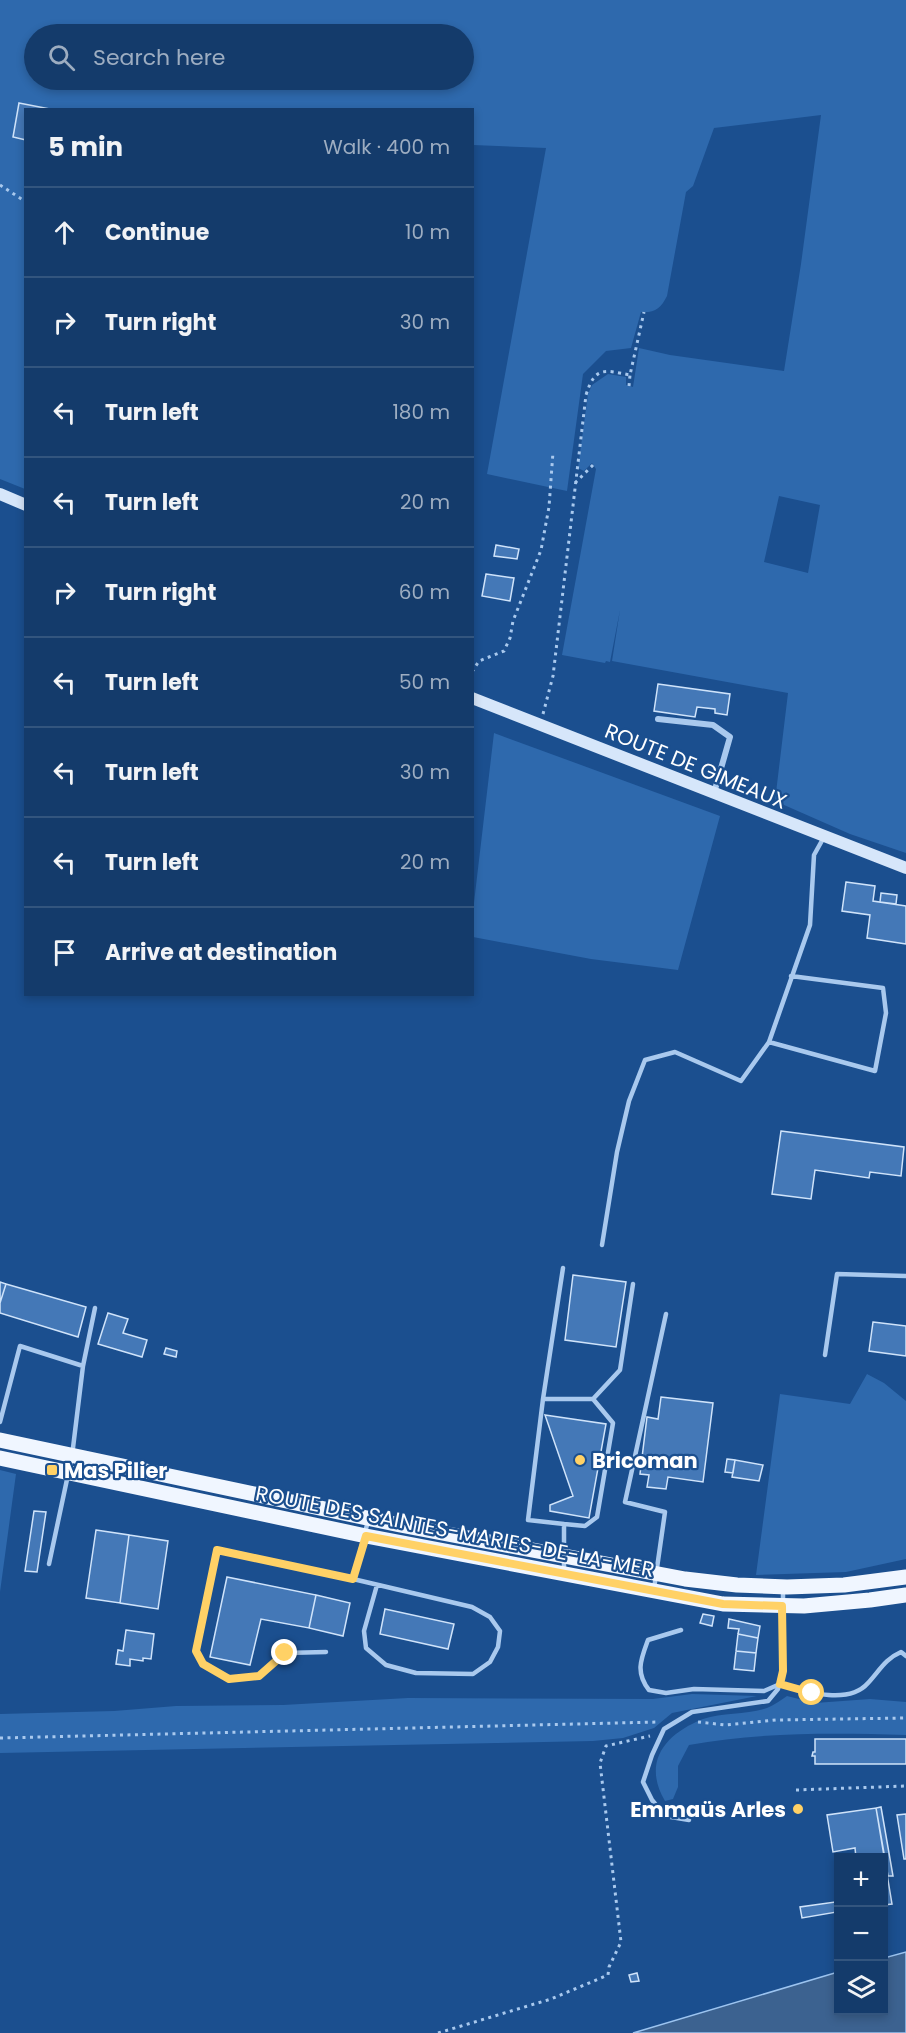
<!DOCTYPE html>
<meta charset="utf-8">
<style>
:root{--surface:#143b6b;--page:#1d4271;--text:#f1f3f6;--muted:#9dadc1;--line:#33557e}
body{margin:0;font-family:Poppins,sans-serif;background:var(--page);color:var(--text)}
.controls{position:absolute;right:18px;bottom:18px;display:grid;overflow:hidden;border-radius:0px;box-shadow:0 3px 9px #0003}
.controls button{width:54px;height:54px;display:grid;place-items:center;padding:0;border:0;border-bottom:2px solid var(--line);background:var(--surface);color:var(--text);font:30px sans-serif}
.stop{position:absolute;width:18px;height:18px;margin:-14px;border:4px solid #ffd166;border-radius:50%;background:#fff}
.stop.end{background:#ffd166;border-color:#fff;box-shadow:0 2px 6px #0008}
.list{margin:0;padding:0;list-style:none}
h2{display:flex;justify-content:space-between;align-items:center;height:78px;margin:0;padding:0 24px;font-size:26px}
h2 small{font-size:20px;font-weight:400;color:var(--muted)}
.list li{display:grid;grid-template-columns:39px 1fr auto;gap:18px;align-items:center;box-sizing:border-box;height:90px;padding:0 24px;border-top:2px solid var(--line)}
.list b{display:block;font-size:22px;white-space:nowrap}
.list em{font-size:20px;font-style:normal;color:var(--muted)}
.icon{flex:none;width:33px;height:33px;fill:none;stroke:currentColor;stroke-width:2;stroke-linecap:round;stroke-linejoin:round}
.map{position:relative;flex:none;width:906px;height:2033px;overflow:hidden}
.search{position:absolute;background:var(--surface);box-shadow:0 3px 9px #0003;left:24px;top:24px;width:450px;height:66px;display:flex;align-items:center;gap:15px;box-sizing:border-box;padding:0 21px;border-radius:33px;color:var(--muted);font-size:22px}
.panel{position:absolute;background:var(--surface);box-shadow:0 3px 9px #0003;left:24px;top:108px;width:450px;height:888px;border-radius:0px}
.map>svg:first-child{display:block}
</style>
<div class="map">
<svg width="906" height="2033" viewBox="0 0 906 2033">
<rect width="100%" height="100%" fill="#1b4f8f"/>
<path fill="#2e69ad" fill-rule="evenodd" d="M0,0H906V853L850,834L775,801L788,693L612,661L620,610L610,662L606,661L605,663L562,655L596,469L592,463L584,471L578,468L588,394L592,385L608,374L626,377V385L633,387L639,348L670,355L784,371L801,264L821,115L714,128L693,186L686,192L667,296C661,308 655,313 641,312L631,348L606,351L583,374L567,491L487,474L546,148L473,145L472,110H26L25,489L0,479ZM34,34H464V80H34ZM779,496L820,505L808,573L764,562Z
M494,733L720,816L678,970L591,959L473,937V911Z
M867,1374L884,1383L906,1401V1559L846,1572L756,1575L780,1394L850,1404Z
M0,1470L16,1474L0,1592Z
M692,1694L757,1696L672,1713L654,1728L623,1738L593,1741L0,1753V1714L114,1711L176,1706L283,1705L408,1698L653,1699Z
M787,1696L815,1703L870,1699L906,1702V1735C834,1733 760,1732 689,1745L678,1766V1787L673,1799L665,1801C642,1762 665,1734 703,1719C723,1712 747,1715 767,1708C774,1705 781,1700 787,1696Z"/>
<path fill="#3c6290" stroke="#9cc4f0" stroke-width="1.5" d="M906,1952V2033H633L838,1972V2010H884V1958Z"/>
<path fill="#4478b7" stroke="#cfe3fa" stroke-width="1.5" d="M19,103L55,110H26V140L13,137Z
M496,545L519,549L517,559L494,556Z
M486,574L514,578L510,601L482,596Z
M658,684L730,694L727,715L715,713V709L697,707L695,717L654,711Z
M846,882L875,886L873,901L906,906V944L867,938L870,915L842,911Z
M881,893L897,895L896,904L880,902Z
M781,1131L904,1147L901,1176L870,1172L869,1178L815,1170L811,1199L772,1194Z
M573,1275L626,1282L616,1347L565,1340Z
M0,1282L6,1284L0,1303Z
M6,1284L86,1307L78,1337L0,1313V1303Z
M108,1313L128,1319L123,1333L147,1340L142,1357L98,1344Z
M873,1322L906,1326V1356L869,1351Z
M166,1348L177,1351L176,1357L164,1354Z
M661,1397L713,1403L703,1482L668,1477L666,1489L647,1487L649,1475L640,1474L647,1417L658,1419Z
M545,1415L606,1424L589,1518L550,1511V1505L573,1496Z
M727,1459L735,1460L733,1473L725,1472Z
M735,1460L763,1465L759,1481L732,1477Z
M34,1511L46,1512L37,1572L25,1571Z
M96,1530L129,1535L120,1603L86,1598Z
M129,1535L168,1541L158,1609L120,1603Z
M227,1577L316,1595L309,1628L261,1619L250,1665L210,1657Z
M316,1595L350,1603L343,1636L309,1628Z
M385,1609L454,1624L448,1649L380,1634Z
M703,1614L714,1616L712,1626L700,1623Z
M729,1619L760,1626L758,1638L738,1634L739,1629L728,1628Z
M126,1630L154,1634L151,1659L143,1658V1661L130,1659V1666L116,1664L118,1650L123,1651Z
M738,1634L758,1638L756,1653L736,1651Z
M736,1651L756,1653L754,1671L734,1669Z
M815,1739H906V1764H815V1756H812L813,1752H815Z
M881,1807L893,1876H888L876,1808Z
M876,1808L892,1904L884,1905V1858H856L855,1848L833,1852L827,1815Z
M906,1814V1859H904L897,1815Z
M835,1902L837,1912L802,1918L800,1907Z
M637,1973L639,1981L631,1982L629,1975Z"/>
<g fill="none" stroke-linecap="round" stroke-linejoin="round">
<path stroke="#a9c9ee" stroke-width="3" stroke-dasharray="3 4.5" stroke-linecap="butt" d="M0,185L26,202
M629,386L630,375
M575,483L593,465
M472,672L479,661L504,651L510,638L513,621L541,550L549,507L553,452
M543,714L553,676L586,395C595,366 604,370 630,375L644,312
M698,1722L726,1725L776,1720L906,1718
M0,1738L658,1722
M796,1790L906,1786
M438,2033L551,1999L608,1975L609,1967L621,1942L600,1763L606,1746L650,1736"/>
<path stroke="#a9c9ee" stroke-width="4.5" d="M769,1042L875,1071L886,1013L883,988L791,976
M602,1245L617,1152L629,1101L645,1060L675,1052L741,1081L769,1042L810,925L814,855L824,837
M825,1355L837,1274L906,1276
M543,1399L563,1268
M593,1399L620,1370L633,1284
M0,1422L20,1346L83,1366L95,1308
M564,1524L528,1520L543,1399H593L613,1423L597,1517L585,1526L564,1524V1572
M49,1564L72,1456L83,1366
M353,1579L472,1607L490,1617L500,1631L498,1647L490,1662L473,1674L416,1673L386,1665L366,1648L364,1631L377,1585
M654,1589L665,1512L625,1502L666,1314
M681,1630L648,1640C641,1659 635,1672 649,1690L666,1693L694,1689L764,1691L780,1684C804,1691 848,1706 868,1683C880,1670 885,1659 901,1652L906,1656
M326,1652L285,1653L259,1676L229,1679L203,1664L196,1651L217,1550L353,1579L368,1521
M689,1820L665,1816L652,1800L643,1782L652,1755L664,1729L692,1712L768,1701L778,1689L783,1671V1589"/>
<path stroke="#a9c9ee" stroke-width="6" d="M658,719L713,725L730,737L714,793"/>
<path stroke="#d6e6fa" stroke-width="12" d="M0,494L26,505
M472,698L906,868"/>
<path stroke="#f0f6ff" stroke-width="15" d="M0,1440L400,1525L685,1579L737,1585L787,1587L844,1585L906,1577
M0,1458L366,1536L723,1604L804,1606L870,1600L906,1595"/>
</g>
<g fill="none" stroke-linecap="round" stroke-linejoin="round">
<path stroke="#ffd166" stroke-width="8" d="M285,1653L259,1676L229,1679L203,1664L196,1651L217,1550L353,1579L366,1536L723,1604L782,1606L783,1671L780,1684L812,1693"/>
</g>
<g fill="#ffd166" stroke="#1b4f8f" stroke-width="2">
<circle cx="580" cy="1460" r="6"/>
<rect x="46" y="1464" width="12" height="12" rx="3"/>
<circle cx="798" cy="1809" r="6"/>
</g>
<g text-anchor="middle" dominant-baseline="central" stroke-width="4.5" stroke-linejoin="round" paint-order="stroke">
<g font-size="21" fill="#fff" stroke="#1b4f8f">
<text transform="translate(696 766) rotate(22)">ROUTE DE GIMEAUX</text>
<text transform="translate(455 1531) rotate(11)">ROUTE DES SAINTES-MARIES-DE-LA-MER</text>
</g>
<g font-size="21" font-weight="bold" fill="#fff" stroke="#1b4f8f" text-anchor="start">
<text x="592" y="1460">Bricoman</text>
<text x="64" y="1470">Mas Pilier</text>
<text x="786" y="1809" text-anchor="end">Emmaüs Arles</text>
</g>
</g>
</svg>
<div class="controls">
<button>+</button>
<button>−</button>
<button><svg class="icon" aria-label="layers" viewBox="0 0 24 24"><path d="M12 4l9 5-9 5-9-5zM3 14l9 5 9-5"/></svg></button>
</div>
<div class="stop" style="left:812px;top:1693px"></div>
<div class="stop end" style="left:285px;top:1653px"></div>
<div class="search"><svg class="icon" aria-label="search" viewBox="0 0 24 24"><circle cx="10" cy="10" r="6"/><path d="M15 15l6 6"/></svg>Search here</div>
<section class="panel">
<h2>5 min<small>Walk · 400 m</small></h2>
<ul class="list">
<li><svg class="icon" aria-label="ahead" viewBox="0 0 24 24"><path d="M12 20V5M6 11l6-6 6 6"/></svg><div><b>Continue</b></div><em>10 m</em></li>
<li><svg class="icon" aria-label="right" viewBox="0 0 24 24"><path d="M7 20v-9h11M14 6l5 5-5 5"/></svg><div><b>Turn right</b></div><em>30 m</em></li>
<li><svg class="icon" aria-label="left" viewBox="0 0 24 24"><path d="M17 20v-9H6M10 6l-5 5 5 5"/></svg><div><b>Turn left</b></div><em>180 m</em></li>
<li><svg class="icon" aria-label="left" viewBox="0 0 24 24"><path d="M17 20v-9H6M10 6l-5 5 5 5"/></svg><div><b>Turn left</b></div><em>20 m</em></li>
<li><svg class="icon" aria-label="right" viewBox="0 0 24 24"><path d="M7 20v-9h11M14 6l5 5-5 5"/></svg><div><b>Turn right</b></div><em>60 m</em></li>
<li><svg class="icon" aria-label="left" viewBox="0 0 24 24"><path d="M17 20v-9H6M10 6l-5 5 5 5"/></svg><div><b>Turn left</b></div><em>50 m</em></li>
<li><svg class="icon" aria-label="left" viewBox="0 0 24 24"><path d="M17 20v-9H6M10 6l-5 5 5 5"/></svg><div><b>Turn left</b></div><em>30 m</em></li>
<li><svg class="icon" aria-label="left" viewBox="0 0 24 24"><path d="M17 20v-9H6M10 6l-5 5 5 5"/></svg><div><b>Turn left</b></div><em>20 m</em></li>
<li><svg class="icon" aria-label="arrive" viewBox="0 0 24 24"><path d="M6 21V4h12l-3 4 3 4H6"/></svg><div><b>Arrive at destination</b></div></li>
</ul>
</section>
</div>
